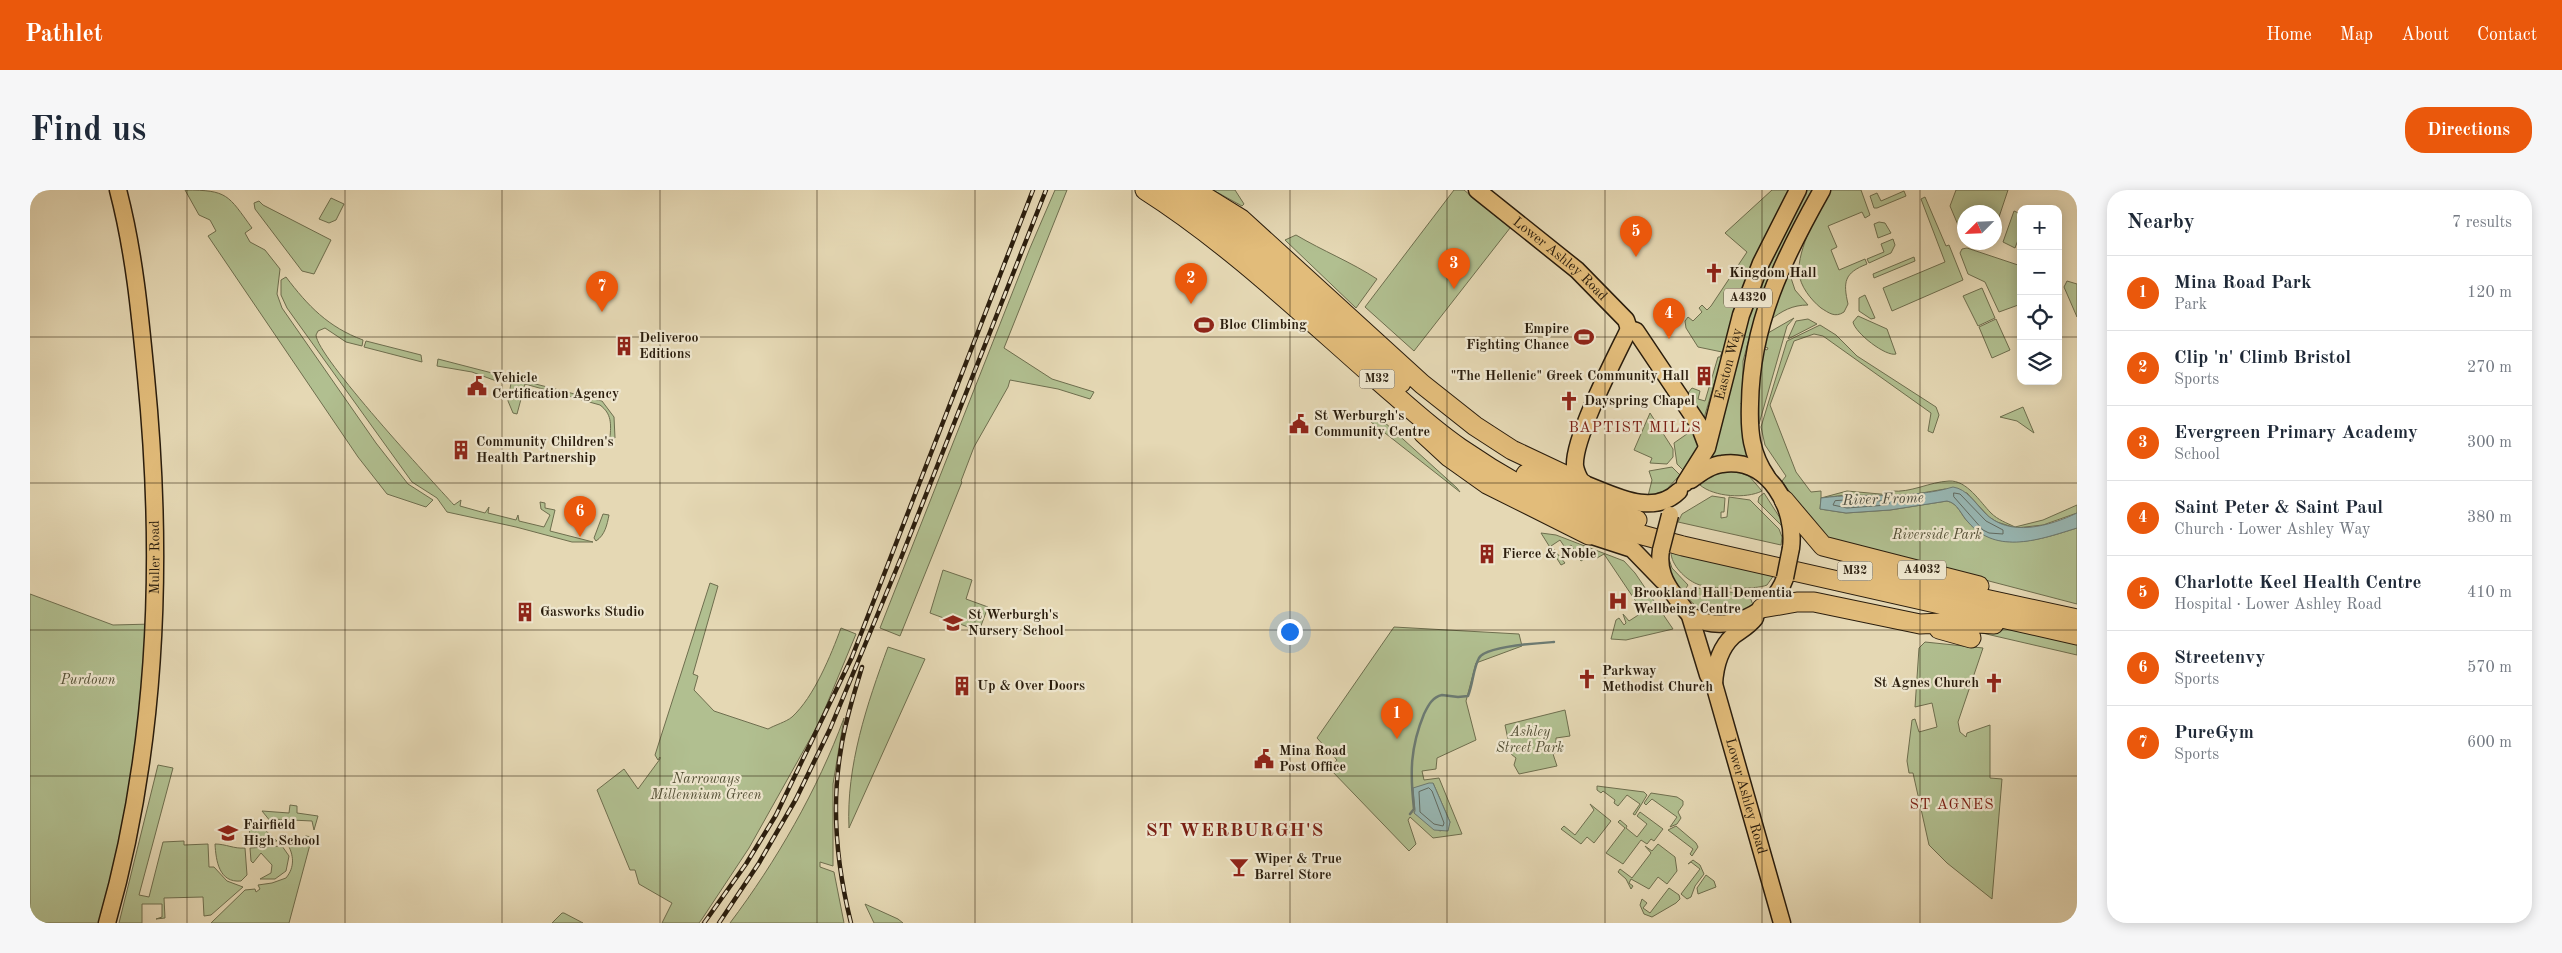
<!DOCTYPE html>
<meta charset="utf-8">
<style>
:root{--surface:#fff;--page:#f6f6f7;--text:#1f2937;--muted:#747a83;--line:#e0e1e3;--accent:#ea580c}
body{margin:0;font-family:"Old Standard TT",serif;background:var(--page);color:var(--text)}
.controls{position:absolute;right:15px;top:15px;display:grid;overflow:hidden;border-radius:10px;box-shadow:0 2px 12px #0003}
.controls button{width:45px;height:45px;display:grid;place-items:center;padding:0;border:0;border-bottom:1px solid var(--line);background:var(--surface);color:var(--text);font:25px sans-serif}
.compass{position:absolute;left:1927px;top:15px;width:45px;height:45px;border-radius:50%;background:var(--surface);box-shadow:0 2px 12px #0003;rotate:246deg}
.you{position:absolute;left:1259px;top:441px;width:18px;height:18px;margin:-12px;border:4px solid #fff;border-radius:50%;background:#1a73e8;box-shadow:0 0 0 8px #1a73e833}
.badge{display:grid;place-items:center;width:32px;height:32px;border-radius:50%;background:var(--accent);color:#fff;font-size:16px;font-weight:700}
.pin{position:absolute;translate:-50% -41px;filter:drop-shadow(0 1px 2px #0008)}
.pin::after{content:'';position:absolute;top:26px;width:18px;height:15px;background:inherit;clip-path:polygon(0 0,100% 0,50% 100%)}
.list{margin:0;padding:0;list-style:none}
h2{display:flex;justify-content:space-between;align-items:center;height:65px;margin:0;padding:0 20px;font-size:21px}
h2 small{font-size:16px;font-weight:400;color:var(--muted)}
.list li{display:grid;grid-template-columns:32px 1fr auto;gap:15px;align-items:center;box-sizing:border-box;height:75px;padding:0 20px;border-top:1px solid var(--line)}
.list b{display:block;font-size:19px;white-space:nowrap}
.list p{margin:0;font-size:16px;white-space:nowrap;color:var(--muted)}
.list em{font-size:16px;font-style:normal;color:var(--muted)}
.icon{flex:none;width:28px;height:28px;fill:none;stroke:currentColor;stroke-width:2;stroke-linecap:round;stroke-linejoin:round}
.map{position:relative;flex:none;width:2047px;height:733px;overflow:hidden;border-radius:20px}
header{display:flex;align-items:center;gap:30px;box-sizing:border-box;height:70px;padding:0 25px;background:var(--accent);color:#fff}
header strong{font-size:24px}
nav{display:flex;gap:28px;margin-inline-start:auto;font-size:18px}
.intro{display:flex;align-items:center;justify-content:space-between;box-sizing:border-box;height:120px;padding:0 30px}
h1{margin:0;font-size:35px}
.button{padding:12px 22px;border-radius:20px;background:var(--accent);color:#fff;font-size:18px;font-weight:700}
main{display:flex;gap:30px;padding:0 30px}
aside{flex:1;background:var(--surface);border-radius:20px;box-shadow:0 2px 12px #0003}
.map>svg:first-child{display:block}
</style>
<header>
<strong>Pathlet</strong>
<nav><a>Home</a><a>Map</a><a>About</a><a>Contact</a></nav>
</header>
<div class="intro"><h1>Find us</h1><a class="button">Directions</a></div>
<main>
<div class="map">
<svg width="2047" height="733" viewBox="0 0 2047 733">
<rect width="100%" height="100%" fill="#e5d8b4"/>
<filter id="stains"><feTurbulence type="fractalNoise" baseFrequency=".004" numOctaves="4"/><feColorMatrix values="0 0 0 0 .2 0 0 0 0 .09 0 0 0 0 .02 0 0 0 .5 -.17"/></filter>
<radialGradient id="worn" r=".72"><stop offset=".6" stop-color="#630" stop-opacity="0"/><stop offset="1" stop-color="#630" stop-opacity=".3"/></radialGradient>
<path fill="#b1bf90" stroke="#6e6e4e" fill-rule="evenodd" d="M155,0C198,0 198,5 222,38L215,43L220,52L235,60L250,79L247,104L252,118L346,253L378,294L403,310L396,317L357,304L328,267L178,46L186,41L180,30L169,25Z
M1025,0H1037L974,158L1022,189L1064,202L1060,209L1028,199L980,190L978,197L944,257L931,291L932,292L870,446L850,438L1000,58Z
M1183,0H1205L1214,14L1212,16Z
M1424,0H1434L1480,38L1384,161L1335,117Z
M1742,0H1762L1701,137L1674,228L1658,203L1662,198L1670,201L1668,209L1675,211L1688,167H1690L1692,162L1668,157L1656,138L1655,131L1658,127L1663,131L1672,122L1669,118L1672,115L1677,120L1681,116L1717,62L1695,43Z
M1774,0H1784L1727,120L1713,171V239L1715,259L1720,272L1680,270L1686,252L1718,116Z
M1800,0H1831L1840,25L1835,28L1832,22L1798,36L1807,57L1801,60L1809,80L1835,69L1837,74C1814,83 1813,92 1818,114L1814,122C1805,128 1799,123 1791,118C1781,110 1770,96 1769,83C1767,60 1789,19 1800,0Z
M1926,0H1978L1965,39L1964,22H1934V41L1928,35L1920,16Z
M1874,1L1876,6L1847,18H1844L1840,6L1847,3L1851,11Z
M1895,7L1916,56L1919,55L1933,90L1862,121L1853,98L1915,72L1891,9Z
M301,8L314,14L306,30L299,33L289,29Z
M229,11L233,15L301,50L284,84L272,81L225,19L224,13Z
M1984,21L1991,24V42L1985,58L1973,52Z
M1849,32L1855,33L1861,43L1848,48L1844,34Z
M1266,45C1293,61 1321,72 1347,89L1326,118L1255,50Z
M1863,49L1865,55L1861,63L1839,73L1837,69L1854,62L1851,54Z
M1937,58L1991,76V114L1969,122L1955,92L1938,84L1930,63L1932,59Z
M1884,67L1885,71L1844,88L1843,84Z
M1759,82L1765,100L1778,115C1762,115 1752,121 1740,130L1750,96Z
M256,87C278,116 298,137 333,150L332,156L316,152L295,138L288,141L286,145C287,167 402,291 424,315L431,310L430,316L455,323L459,317L458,323L486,330L488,325L489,331L514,337L520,325L511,319L510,312L515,313V318L525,320L520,341L563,352H542L486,337L417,322L407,308L382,292L257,118L251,105V90Z
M2037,91L2047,94V127L2034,97Z
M1952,98L1965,128L1948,136L1933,106Z
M1835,105L1845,128L1841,129L1829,121V108Z
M1828,126L1857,139L1866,164C1856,167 1825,143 1823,132Z
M1764,128L1757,136L1729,234L1728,191L1732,158L1737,160L1738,158L1733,156L1738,143Z
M1778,129L1787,134L1758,149L1766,131Z
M1966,129L1980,160L1962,168L1949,137Z
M1790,135L1806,145L1827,166L1906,217L1909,225L1903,243L1898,241L1901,223L1793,146L1784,144L1764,151L1740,215L1766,282L1781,302L1791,301V308L1817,301L1861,305V301C1881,303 1899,292 1919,291C1937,290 1950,312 1961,323C1968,330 1977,333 1985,337L2013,330L2047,315V323L2013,335L1986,338L1967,332L1959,327L1937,303L1915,299L1874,306L1816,305L1791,308L1790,319L1816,323L1860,320L1917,311C1928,313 1931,325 1938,332C1967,365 2012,349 2047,338V414L1802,350L1789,343L1781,333L1752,291L1756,286L1735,255L1731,237L1757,151Z
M336,151L391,165L392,172L334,157Z
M408,169L466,184L469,192L442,182L407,176Z
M486,189L572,211L584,227L585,248H580C581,234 582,224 570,215L495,194L487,224L483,223L478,211L481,193Z
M1993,217L2004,243L1987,231L1970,227Z
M1342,221L1427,298L1430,302L1341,232Z
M1620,223L1643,259V267L1637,274L1620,273L1622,268L1604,260Z
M1664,239C1674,259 1666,265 1653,280L1647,274L1644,253Z
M1642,277L1650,285L1635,301L1618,306L1622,290L1619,281Z
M1703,280L1719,286L1732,301C1716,309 1684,307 1670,295L1686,282Z
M1734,303L1752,331L1756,344L1751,335L1728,312L1729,307Z
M1682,306L1695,308L1694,322H1691V328L1697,327L1699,307L1720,310L1749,339L1752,347L1751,355L1648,332L1652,324Z
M573,324L579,325C577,335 575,345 566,351L564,348Z
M1511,343L1526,345L1594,371L1605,383L1643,439L1596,450L1581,449L1586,430L1589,428L1594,435L1596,433L1593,424L1599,431L1613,422L1574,364L1567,368L1564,363L1551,371L1541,355L1536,359L1530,350L1521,356L1535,373L1531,375Z
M1641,362L1744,385L1737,395C1726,400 1679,399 1667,394C1655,389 1641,375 1641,362Z
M1638,366L1642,378L1658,395L1653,403L1638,382Z
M913,380L942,390L936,409L958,417L949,441L900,423Z
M680,393L688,396L663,484L668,486L664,500L684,521L738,539C745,535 756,532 762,527C784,507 801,465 811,438L826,444L789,533L719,658L672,729L669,733H632L642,713L609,694L605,680H600L567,600L594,579L608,599L630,569V567L628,570L625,565Z
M1668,398L1715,404L1720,407L1723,415C1693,432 1678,431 1654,404L1661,399Z
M0,404L83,435L123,434L100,617L69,733H0Z
M1364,437L1489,444L1492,456L1446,473L1436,511L1446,550L1407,568L1406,579L1392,581L1394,590L1409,588L1432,644L1403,648L1380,627L1378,630L1386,654L1379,661L1300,579L1307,570L1287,548ZM1403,593L1420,632L1418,638L1410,641L1384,623Z
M1970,437L2047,450V465L1939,440Z
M1895,452L1953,458L1928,532L1930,542L1936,547L1937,543L1960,535V588L1972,589L1962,709L1917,673L1899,655L1883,583H1879L1877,571L1882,530L1885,529L1889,542L1907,537L1902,513L1885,517L1889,458Z
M858,457L895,469L819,638C816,576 837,514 858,457Z
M1535,520L1540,546L1526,548V553L1521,554L1522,557H1524L1525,563L1523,564L1527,576L1489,584L1484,575L1486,568L1481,564L1475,535Z
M814,528L803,594V676L790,672V677L804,682L814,733H700C746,672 788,599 814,528Z
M128,575L143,578L109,705L119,707L133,652L154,651V655L178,654L179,677H184L197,691L213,697L181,725L174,726L173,707L134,708L135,728L126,729L132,727V714H112V733H89Z
M1567,596L1614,602L1617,605L1605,625L1603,624L1610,614L1597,605L1588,616L1584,613L1585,610L1573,601L1571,603L1567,600Z
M1621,603L1647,607L1653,611V615L1648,622L1651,628L1647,634L1640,637L1647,627L1622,609L1616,615L1614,613Z
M1560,614L1581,631L1564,653L1557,647L1551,654L1531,639L1534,636L1545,645L1564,620Z
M260,615L267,616V623L288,626L284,640L282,631L241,629V632L232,621L259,623Z
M1610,622L1633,639L1624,651L1621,649L1617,654L1611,650L1593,674L1576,663L1595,638L1588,632L1590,630L1597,636L1596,638L1607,647L1617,634L1607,626Z
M223,629L247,651L220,653L219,633Z
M1646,636L1666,653L1668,657L1662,666L1660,664L1663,659L1638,640Z
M276,646L282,647L259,733H181L215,700L225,699L226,702L230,699L228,695L242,693L256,688C265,677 264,665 257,653Z
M185,654C196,654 204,659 215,658L217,685L211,691C189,693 186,671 185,654Z
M1628,654L1645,667L1647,681L1637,694L1628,687L1619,699L1601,689L1599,693L1603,696L1601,699L1596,689L1588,682L1590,679L1602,688L1621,663L1615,656L1622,661Z
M252,656L259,666L256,681L245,689H230L241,683L242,675L231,663L223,673L221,671L220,658Z
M1663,670L1670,675L1674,684L1665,696L1661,707L1657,709L1651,704L1670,679L1661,672L1658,674Z
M1676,685L1684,691L1686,697L1668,704L1667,698Z
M1639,698L1649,705L1650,709L1646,713L1622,727L1614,724L1610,715L1612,709L1617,713L1613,718L1620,723Z
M835,714L868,729L873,733H844Z
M532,723H534L553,733H522Z"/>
<path fill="#98b8b5" stroke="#6c7a72" d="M1923,297C1937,299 1945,313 1955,323C1979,348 2020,336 2047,323V338C2011,349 1967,366 1938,332C1931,325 1928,313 1917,311L1860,320L1816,323L1790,319L1791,308C1835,302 1880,310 1923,297Z
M1399,593H1403L1420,632L1418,641L1404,640L1384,623L1385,621L1383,598Z"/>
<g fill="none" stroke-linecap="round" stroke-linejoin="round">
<path stroke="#616a61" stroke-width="1" d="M1924,303L1930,304L1956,331L1973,340V344L1959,343L1953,340L1924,307Z
M1816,310L1857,311L1860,313L1857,315L1817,318L1803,315L1805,311Z
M1399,598L1402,601L1414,633L1413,636L1404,634L1390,622L1389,602Z"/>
<path stroke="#6c7a72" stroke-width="2.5" d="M1380,624L1384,619C1380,583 1380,558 1394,524C1398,516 1402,507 1412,505L1428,507L1438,506C1443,494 1443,479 1449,468C1456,456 1509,453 1524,452"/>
<defs>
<g id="major">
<path id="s1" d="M1447,0L1547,80L1596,130L1599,139"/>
<path d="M1599,139C1586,166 1543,248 1545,276C1546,282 1549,288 1552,293C1582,304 1622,328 1649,301"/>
<path d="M1599,139L1606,141L1669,235L1677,256"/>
<path d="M1737,287C1721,264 1719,242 1720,214C1721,134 1753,69 1792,0"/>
<path d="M1661,290C1670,283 1681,275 1692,274C1739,267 1766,318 1761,358"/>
<path id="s2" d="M1655,293L1677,258L1711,125L1731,73L1768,0"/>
<path d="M1559,345L1602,359L1633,391"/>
<path d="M1631,360C1628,378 1634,392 1645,406C1650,413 1656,423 1663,427C1697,446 1743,422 1755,388"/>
<path id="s3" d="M1660,426L1678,485L1684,494L1752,733"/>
<path d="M1684,494C1685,477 1690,458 1703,446C1711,440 1719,436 1725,428"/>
<path id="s4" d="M77,733C128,555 134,370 116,187C110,124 104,61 88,0"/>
</g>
<path id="highway" d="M1115,0C1198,53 1269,121 1343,186C1371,210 1399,237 1430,258C1462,280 1496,300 1531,317C1569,335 1613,345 1653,356L2047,445
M1141,0L1197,40L1230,67L1371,193
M1164,0L1211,29L1392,194L1445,236L1482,260L1552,293
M1393,243L1419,267L1457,294L1559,345
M1496,284L1535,304L1607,330
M1754,310L1793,356L1949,396
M1831,382L2047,429
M1732,418L1767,412H1784L1890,434L1933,432L1964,434
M1909,439L1941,448"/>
</defs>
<use href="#major" stroke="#2a1d0d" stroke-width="19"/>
<use href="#highway" stroke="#2a1d0d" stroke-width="21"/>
<use href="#major" stroke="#e2bc7a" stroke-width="16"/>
<use href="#highway" stroke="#e2bc7a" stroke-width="19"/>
<defs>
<path id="rail" d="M674,733L716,674L746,625L822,467L1003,0
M689,733L729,673L766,609L800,539L871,368L1016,0
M821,733C807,677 801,616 811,559C815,531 824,504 832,477"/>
</defs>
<use href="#rail" stroke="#2a1d0d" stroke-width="4.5"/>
<use href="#rail" stroke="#eee6ce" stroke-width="2.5" stroke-dasharray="8" stroke-linecap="butt"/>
<defs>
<path id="major-bridge" d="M1631,360L1640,325
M1755,388L1761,358"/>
</defs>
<use href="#major-bridge" stroke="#2a1d0d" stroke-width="19" stroke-linecap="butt"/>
<use href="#major-bridge" stroke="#e2bc7a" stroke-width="16"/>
</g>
<path fill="none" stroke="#2a1d0d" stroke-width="1" stroke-opacity="0.55" d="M157,0V733M315,0V733M472,0V733M630,0V733M787,0V733M945,0V733M1102,0V733M1260,0V733M1417,0V733M1575,0V733M1732,0V733M1890,0V733M0,147H1991M2028,147H2047M0,293H2047M0,440H2047M0,586H2047"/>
<defs>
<symbol id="church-bare" viewBox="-9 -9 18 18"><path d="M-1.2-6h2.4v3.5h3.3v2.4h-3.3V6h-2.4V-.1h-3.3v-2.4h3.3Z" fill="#8f2418" stroke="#eee6ce" stroke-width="2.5" paint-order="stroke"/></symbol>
<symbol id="stadium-bare" viewBox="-9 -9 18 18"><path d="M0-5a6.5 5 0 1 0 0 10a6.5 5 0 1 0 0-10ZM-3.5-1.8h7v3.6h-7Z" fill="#8f2418" stroke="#eee6ce" stroke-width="2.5" paint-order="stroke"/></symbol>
<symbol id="building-bare" viewBox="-9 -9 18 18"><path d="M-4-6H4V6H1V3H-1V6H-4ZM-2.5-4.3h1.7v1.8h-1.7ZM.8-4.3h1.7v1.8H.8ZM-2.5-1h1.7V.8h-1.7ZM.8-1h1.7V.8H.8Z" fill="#8f2418" stroke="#eee6ce" stroke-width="2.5" paint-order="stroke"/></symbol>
<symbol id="civic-bare" viewBox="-9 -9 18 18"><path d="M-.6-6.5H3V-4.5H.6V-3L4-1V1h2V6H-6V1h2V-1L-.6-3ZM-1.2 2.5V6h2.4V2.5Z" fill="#8f2418" stroke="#eee6ce" stroke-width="2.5" paint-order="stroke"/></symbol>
<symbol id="hospital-bare" viewBox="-9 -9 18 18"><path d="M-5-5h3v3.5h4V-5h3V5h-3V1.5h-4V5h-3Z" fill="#8f2418" stroke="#eee6ce" stroke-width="2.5" paint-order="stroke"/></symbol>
<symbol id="school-bare" viewBox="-9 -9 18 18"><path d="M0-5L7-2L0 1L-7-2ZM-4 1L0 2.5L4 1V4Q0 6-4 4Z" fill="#8f2418" stroke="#eee6ce" stroke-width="2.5" paint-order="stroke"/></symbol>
<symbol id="bar-bare" viewBox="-9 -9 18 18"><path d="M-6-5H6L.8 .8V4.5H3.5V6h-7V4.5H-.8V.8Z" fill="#8f2418" stroke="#eee6ce" stroke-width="2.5" paint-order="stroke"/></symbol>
</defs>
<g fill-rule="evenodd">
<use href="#church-bare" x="1670" y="69" width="28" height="28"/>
<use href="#stadium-bare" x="1160" y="121" width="28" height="28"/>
<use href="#stadium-bare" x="1540" y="133" width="28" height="28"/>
<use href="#building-bare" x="580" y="142" width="28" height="28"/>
<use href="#building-bare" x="1660" y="172" width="28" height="28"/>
<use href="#civic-bare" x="433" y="182" width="28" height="28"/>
<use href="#church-bare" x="1525" y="197" width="28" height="28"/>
<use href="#civic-bare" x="1255" y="220" width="28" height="28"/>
<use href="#building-bare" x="417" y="246" width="28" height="28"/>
<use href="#building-bare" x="1443" y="350" width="28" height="28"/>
<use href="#hospital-bare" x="1574" y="397" width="28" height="28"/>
<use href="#building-bare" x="481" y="408" width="28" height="28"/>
<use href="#school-bare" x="909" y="419" width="28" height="28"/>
<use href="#church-bare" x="1543" y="475" width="28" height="28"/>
<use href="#church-bare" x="1950" y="479" width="28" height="28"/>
<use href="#building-bare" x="918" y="482" width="28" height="28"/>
<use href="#civic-bare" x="1220" y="555" width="28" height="28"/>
<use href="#school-bare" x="184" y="629" width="28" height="28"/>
<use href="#bar-bare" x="1195" y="663" width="28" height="28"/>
</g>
<g text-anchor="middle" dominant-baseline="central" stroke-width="4.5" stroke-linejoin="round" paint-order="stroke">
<g fill="#eee6ce" stroke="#655947" stroke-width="1">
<rect x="1694" y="98.5" width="48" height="19" rx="4"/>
<rect x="1329.5" y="179.5" width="35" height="19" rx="4"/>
<rect x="1868" y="370.5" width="48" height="19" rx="4"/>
<rect x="1807.5" y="371.5" width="35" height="19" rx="4"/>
</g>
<g font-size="12" font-weight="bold" fill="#2a1d0d">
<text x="1718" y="108">A4320</text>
<text x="1347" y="189">M32</text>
<text x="1892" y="380">A4032</text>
<text x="1825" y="381">M32</text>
</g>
<g font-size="14" fill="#2a1d0d" stroke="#eee6ce">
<text stroke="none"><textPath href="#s1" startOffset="108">Lower Ashley Road</textPath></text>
<text stroke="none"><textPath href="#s2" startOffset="128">Easton Way</textPath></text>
<text stroke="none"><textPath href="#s4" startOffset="370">Muller Road</textPath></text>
<text stroke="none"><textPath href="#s3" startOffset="189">Lower Ashley Road</textPath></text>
</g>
<g font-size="14" font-weight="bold" fill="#2a1d0d" stroke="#eee6ce" text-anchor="start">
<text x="1699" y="83">Kingdom Hall</text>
<text x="1189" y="135">Bloc Climbing</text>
<text x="1539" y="139" text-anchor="end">Empire<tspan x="1539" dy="16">Fighting Chance</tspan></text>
<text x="609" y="148">Deliveroo<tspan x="609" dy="16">Editions</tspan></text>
<text x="1659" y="186" text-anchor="end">"The Hellenic" Greek Community Hall</text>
<text x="462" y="188">Vehicle<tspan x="462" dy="16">Certification Agency</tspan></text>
<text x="1554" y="211">Dayspring Chapel</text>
<text x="1284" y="226">St Werburgh's<tspan x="1284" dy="16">Community Centre</tspan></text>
<text x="446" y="252">Community Children's<tspan x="446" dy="16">Health Partnership</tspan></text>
<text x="1472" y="364">Fierce &amp; Noble</text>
<text x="1603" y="403">Brookland Hall Dementia<tspan x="1603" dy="16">Wellbeing Centre</tspan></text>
<text x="510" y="422">Gasworks Studio</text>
<text x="938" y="425">St Werburgh's<tspan x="938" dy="16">Nursery School</tspan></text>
<text x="1572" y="481">Parkway<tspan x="1572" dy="16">Methodist Church</tspan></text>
<text x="1949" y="493" text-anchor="end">St Agnes Church</text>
<text x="947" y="496">Up &amp; Over Doors</text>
<text x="1249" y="561">Mina Road<tspan x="1249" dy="16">Post Office</tspan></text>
<text x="213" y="635">Fairfield<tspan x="213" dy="16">High School</tspan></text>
<text x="1224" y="669">Wiper &amp; True<tspan x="1224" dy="16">Barrel Store</tspan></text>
</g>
<g font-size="14" font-style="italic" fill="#524e34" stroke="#eee6ce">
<text x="1907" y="345">Riverside Park</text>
<text x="58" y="490">Purdown</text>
<text x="1500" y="542">Ashley<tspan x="1500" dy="16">Street Park</tspan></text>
<text x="676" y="589">Narroways<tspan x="676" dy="16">Millennium Green</tspan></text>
</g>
<g font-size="15" letter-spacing="1" fill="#7a1f14" stroke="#eee6ce">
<text x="1605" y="238">BAPTIST MILLS</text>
<text x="1922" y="615">ST AGNES</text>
</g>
<g font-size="15" font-style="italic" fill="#4b4c3f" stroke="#eee6ce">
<text transform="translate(1853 310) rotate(-2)">River Frome</text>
</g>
<g font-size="19" font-weight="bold" letter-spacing="1" fill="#7a1f14" stroke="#eee6ce">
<text x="1205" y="641">ST WERBURGH'S</text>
</g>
</g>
<rect width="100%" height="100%" filter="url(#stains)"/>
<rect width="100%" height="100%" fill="url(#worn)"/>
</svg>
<div class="controls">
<button>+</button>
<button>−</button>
<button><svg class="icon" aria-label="locate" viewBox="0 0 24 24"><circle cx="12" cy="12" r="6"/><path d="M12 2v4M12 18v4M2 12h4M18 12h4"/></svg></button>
<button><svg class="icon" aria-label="layers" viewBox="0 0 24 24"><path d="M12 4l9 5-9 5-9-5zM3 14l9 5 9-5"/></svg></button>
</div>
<svg class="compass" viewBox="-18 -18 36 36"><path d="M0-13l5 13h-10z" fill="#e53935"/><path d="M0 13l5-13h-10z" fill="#747a83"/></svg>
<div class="you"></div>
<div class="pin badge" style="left:1367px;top:549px">1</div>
<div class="pin badge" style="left:1161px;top:114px">2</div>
<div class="pin badge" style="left:1424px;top:99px">3</div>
<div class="pin badge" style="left:1639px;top:149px">4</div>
<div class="pin badge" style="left:1606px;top:67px">5</div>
<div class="pin badge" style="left:550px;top:347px">6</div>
<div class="pin badge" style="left:572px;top:122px">7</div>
</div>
<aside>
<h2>Nearby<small>7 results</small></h2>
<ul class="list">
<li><span class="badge">1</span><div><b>Mina Road Park</b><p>Park</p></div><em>120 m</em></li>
<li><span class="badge">2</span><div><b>Clip 'n' Climb Bristol</b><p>Sports</p></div><em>270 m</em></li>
<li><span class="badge">3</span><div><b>Evergreen Primary Academy</b><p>School</p></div><em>300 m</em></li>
<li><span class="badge">4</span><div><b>Saint Peter &amp; Saint Paul</b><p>Church · Lower Ashley Way</p></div><em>380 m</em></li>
<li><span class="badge">5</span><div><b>Charlotte Keel Health Centre</b><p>Hospital · Lower Ashley Road</p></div><em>410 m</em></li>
<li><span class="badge">6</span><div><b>Streetenvy</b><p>Sports</p></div><em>570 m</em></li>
<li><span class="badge">7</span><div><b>PureGym</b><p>Sports</p></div><em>600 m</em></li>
</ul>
</aside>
</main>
